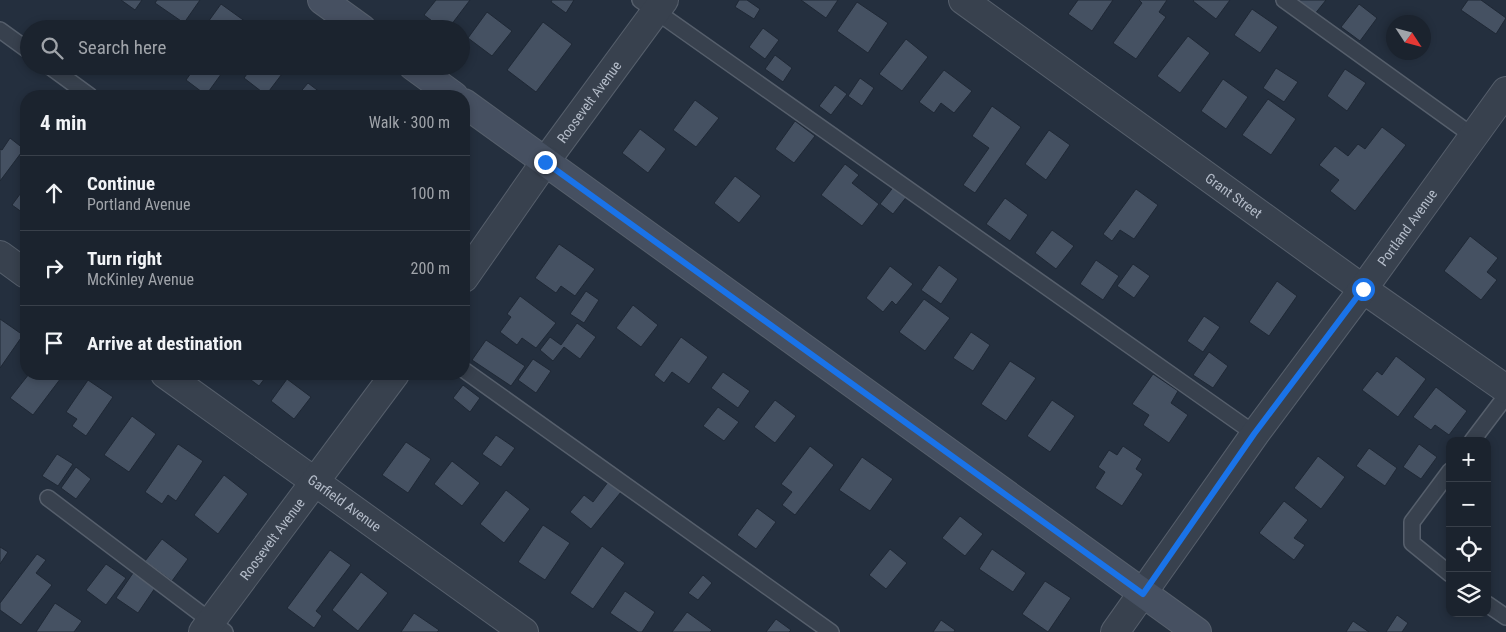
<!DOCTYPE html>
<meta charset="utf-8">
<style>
:root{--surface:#1b232e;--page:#282f3a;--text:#f1f3f6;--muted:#a0a4aa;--line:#39404a}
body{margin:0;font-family:"Roboto Condensed",sans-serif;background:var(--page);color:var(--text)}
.controls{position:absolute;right:15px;bottom:15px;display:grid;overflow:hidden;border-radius:10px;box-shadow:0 2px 8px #0003}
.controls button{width:45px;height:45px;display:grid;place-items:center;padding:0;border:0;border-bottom:1px solid var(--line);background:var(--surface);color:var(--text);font:25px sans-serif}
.compass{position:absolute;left:1386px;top:15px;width:45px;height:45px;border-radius:50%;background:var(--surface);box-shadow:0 2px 8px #0003;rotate:126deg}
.stop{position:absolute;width:15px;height:15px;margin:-11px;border:4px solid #1a73e8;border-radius:50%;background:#fff}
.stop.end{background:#1a73e8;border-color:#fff;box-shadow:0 1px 5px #0008}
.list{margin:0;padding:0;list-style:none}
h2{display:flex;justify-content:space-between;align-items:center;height:65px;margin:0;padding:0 20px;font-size:21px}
h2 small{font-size:16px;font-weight:400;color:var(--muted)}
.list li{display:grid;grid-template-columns:32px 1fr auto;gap:15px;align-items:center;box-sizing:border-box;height:75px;padding:0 20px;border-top:1px solid var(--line)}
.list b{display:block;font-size:19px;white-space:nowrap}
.list p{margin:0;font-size:16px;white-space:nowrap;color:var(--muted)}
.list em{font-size:16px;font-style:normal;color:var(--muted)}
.icon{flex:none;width:28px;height:28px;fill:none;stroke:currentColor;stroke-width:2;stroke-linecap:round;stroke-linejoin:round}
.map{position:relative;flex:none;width:1506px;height:632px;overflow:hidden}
.search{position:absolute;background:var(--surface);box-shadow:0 2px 8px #0003;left:20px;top:20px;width:450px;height:55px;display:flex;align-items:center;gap:12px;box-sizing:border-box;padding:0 18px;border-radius:28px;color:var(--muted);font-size:19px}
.panel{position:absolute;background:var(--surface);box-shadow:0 2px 8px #0003;left:20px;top:90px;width:450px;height:290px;border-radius:20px}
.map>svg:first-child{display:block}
</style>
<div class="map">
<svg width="1506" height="632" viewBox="0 0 1506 632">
<rect width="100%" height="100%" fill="#242f3e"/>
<path fill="#455162" stroke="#1f2835" d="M121,0H142L135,10Z
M157,0H200L184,23L155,3Z
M436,0H470L448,29H443L424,15Z
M552,0H574L566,13L551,2Z
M739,0H747L760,9L754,19L735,7Z
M801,0H838L826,18Z
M1078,0H1113L1092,31L1068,14Z
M1139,0H1167L1159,12L1166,17L1136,59L1113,43L1142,3Z
M1194,0H1230L1216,19L1193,1Z
M1294,0H1326L1314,15Z
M1468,0H1481L1506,18L1496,34L1461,10Z
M857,2L888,23L868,53L837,31Z
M221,4L253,27L252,29H215L216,27L208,22Z
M1359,4L1377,18L1360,41L1341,27Z
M1252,9L1278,27L1260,53L1234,35Z
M487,12L512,31L492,56L468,38Z
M543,22L572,44L536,92L507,70Z
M763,28L779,40L765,59L749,47Z
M1188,36L1210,53L1180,93L1157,76Z
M906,39L928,57L902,91L879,74Z
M775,55L792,68L783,82L765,69Z
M196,66H227L206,95L186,80Z
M253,66H288L266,95L244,78Z
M1276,68L1298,82L1284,102L1263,88Z
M1345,69L1366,83L1347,111L1327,96Z
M944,70L972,91L954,113L941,103L934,113L919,102Z
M860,78L874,88L862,106L848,96Z
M1223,79L1248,97L1226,129L1201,111Z
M308,83L325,96H297Z
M835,85L847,94L831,115L819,106Z
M1268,99L1296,119L1271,155L1242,135Z
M695,100L719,118L696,147L673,130Z
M992,106L1021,127L975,193L963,185L989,148L972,136Z
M795,121L815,136L794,163L775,149Z
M1382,127L1406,145L1355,211L1330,191L1339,180L1319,165L1335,146L1348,156L1358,144L1365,149Z
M640,129L666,149L648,173L622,153Z
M1049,130L1070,145L1046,180L1025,164Z
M10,138L24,149L0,181V149L2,150Z
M845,164L859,175L852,183L879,204L862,226L821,195Z
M735,176L761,196L739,223L714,203Z
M895,185L908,195L893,214L880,204Z
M26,186V215L12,205Z
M1136,189L1158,205L1134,239L1120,230L1112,241L1103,234Z
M1005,198L1028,215L1010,241L986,224Z
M1052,230L1074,246L1056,269L1035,253Z
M1470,236L1498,258L1487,272L1497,280L1481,300L1444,271Z
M559,244L595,269L575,296L561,286L556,293L535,278Z
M1096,260L1119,276L1103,300L1080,284Z
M1133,264L1150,276L1134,298L1117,286Z
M939,265L958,279L941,304L921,290Z
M890,266L913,284L896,305L892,301L883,312L866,298Z
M1277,281L1297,296L1269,336L1249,322Z
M586,291L599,300L584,323L570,314Z
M520,296L556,323L536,348L522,338L517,345L500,332L511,317L507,314Z
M924,299L950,318L925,351L899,332Z
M633,305L658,325L641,347L616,328Z
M1204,316L1220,327L1203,352L1187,341Z
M0,319L23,335L0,368Z
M577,323L596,337L580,359L564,347L553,361L540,350L550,337L561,345Z
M971,332L990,345L973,371L953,358Z
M681,337L708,357L689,384L672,372L664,383L654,375Z
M486,340L525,366L511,386L472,360Z
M1209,352L1228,366L1213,388L1193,375Z
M1396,356L1426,379L1398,417L1362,390L1377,371L1382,375Z
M533,359L551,371L536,393L518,380Z
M1010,361L1036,378L1006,421L981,404Z
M723,372L750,391L738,408L711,388Z
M29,374H64L33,415L10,398Z
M243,374H268L259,386Z
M1153,374L1178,391L1171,403L1188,415L1169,443L1143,425L1149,415L1132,404Z
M287,379L311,397L294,419L271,401Z
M88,380L113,397L86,436L72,426L77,419L66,412Z
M463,385L480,398L470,412L453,398Z
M1436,387L1467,411L1449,435L1435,425L1431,430L1413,417Z
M775,400L796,416L775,443L754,427Z
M1052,400L1075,416L1050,452L1027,436Z
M718,407L739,422L724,441L703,426Z
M132,416L156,434L129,472L104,455Z
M496,435L515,448L501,467L482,454Z
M406,442L431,459L408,493L382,475Z
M178,444L203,461L176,501L168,495L162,504L145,492Z
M1419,444L1437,457L1421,479L1403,467Z
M810,446L834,465L795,515L782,505L792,492L781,484Z
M1123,446L1142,459L1136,469L1143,474L1122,506L1095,488L1105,472L1098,467L1109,450L1117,455Z
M1369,448L1397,468L1385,486L1356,466Z
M57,454L73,464L58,486L42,476Z
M1318,456L1345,477L1321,509L1294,488Z
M862,457L893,479L870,511L839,490Z
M452,461L480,483L462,506L434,484Z
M76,467L91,479L76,499L61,488Z
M224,475L248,494L218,534L194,515Z
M608,482L621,492L591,529L570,512L584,495L593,502Z
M506,490L530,509L504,543L480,524Z
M1284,501L1308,520L1294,538L1305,545L1294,560L1259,533Z
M757,508L776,522L756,549L737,535Z
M960,516L983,534L965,556L942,538Z
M543,525L570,543L545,580L518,562Z
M162,539L188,559L172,581L145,561Z
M602,546L625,563L593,609L570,593Z
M0,547L8,552L0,564Z
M890,549L907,563L886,589L869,575Z
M992,549L1026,573L1013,592L979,569Z
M330,550L351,565L316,611L322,616L314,628L287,608Z
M37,554L46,560L36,573L52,585L21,625L0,610V603Z
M106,564L126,578L106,605L86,590Z
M361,572L388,593L358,631L332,610Z
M133,573L155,588L138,613L116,598Z
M703,575L712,583L698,600L688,593Z
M1045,581L1071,598L1048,632L1022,614Z
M625,591L655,612L642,632H638L610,613Z
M55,603L82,621L74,632H36Z
M687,612L712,630L710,632H672Z
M414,613L439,630L437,632H401Z
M1397,615L1408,623L1402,632H1386Z
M776,619L791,630L789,632H766Z
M941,620L955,630L954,632H933Z
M1353,621L1369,632H1346Z"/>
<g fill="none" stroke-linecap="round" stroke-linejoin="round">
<defs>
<path id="lane" d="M640,0L1255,434
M1284,0L1473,136
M0,30L29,51
M49,66L90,96
M464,370L831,632
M1472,441L1506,396
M1450,471L1412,522V543L1450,574
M48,498L225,632
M1487,604L1506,617"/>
<g id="street">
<path id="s1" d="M963,0L1363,289L1506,389"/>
<path d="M0,255L26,274"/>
<path id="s2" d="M464,278L545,162L664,0"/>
<path id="s3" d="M165,374L524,632"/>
<path id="s4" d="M203,632L395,374"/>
<path id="s5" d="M1115,632L1255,434L1363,289L1506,91"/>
</g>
<path id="secondary" d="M322,0L362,29
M413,66L454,96
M464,103L1197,632"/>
</defs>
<use href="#lane" stroke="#565f6c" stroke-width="18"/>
<use href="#street" stroke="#565f6c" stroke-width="30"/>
<use href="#secondary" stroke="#565f6c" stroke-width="30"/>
<use href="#lane" stroke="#38414e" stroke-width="15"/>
<use href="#street" stroke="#38414e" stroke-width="28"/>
<use href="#secondary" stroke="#465061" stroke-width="28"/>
</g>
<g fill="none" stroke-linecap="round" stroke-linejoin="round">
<path stroke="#1a73e8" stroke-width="6" d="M545,162L1143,594L1254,434L1363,289"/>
</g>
<g text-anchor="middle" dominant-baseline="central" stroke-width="4" stroke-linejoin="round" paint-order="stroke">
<g font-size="14" fill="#b4bcc9" stroke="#1d2633">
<text stroke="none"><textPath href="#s2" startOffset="216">Roosevelt Avenue</textPath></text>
<text stroke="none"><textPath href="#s1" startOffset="334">Grant Street</textPath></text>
<text stroke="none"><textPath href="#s5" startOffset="499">Portland Avenue</textPath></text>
<text stroke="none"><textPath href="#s3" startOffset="221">Garfield Avenue</textPath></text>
<text stroke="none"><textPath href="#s4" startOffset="116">Roosevelt Avenue</textPath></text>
</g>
</g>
</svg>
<div class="controls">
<button>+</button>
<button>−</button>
<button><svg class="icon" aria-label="locate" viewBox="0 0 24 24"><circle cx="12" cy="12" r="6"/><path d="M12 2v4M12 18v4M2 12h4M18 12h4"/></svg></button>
<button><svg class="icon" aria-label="layers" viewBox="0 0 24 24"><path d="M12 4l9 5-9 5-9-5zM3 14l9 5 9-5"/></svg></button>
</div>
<svg class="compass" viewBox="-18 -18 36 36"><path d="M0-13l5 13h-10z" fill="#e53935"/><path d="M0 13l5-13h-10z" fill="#a0a4aa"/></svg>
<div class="stop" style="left:1363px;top:289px"></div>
<div class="stop end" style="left:545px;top:162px"></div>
<div class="search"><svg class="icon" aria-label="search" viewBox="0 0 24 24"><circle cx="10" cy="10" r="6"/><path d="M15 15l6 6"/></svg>Search here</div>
<section class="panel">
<h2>4 min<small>Walk · 300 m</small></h2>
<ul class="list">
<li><svg class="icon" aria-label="ahead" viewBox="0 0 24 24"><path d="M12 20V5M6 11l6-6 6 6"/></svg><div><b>Continue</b><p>Portland Avenue</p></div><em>100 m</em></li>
<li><svg class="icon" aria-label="right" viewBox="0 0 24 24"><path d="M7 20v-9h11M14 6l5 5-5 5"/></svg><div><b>Turn right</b><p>McKinley Avenue</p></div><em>200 m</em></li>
<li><svg class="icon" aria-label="arrive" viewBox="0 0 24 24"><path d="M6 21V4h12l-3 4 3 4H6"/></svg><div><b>Arrive at destination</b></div></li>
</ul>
</section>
</div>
